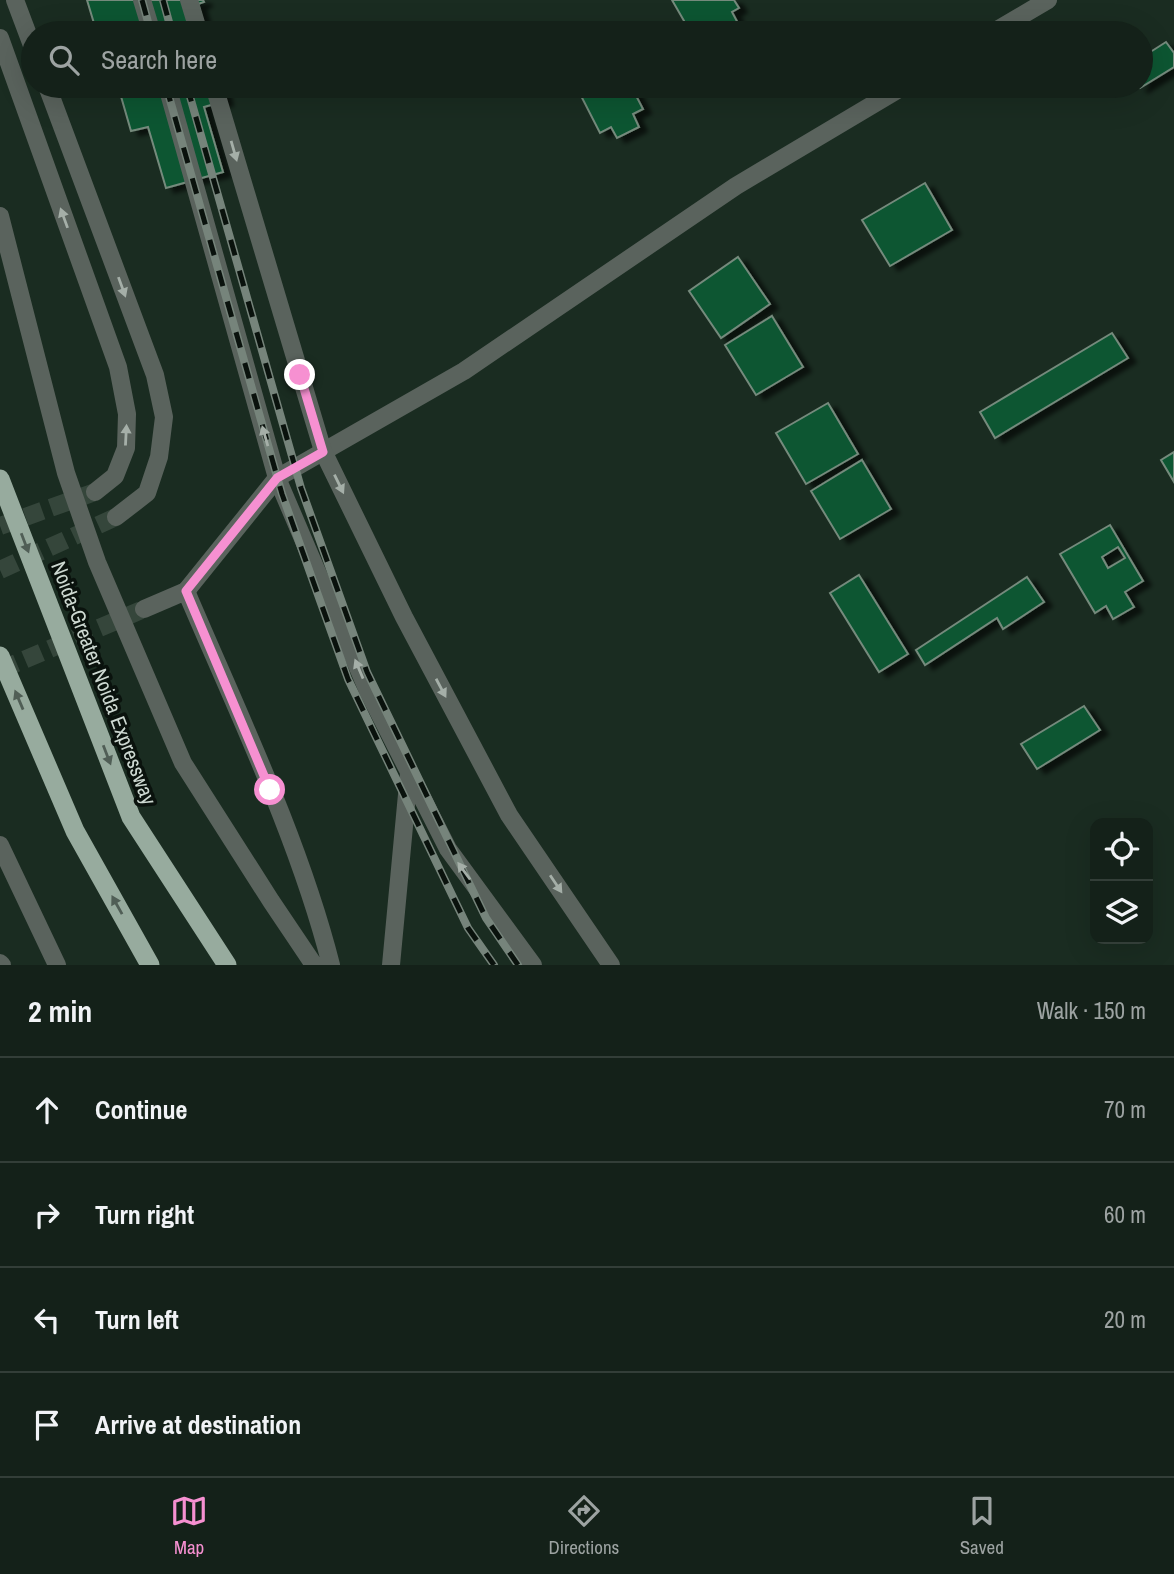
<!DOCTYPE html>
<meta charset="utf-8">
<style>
:root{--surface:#142119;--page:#1d2922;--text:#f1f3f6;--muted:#9da3a2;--line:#333e38;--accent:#f690d1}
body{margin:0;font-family:"Archivo Narrow",sans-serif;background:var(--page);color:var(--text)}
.controls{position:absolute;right:21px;bottom:21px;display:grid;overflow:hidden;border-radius:14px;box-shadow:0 7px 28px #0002}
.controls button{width:63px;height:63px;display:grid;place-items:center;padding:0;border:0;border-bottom:2px solid var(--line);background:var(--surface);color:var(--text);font:35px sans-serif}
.stop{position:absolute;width:21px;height:21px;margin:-16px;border:5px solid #f690d1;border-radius:50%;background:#fff}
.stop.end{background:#f690d1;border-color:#fff;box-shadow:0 2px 7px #0008}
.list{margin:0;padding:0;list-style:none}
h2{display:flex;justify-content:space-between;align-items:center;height:91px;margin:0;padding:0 28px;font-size:30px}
h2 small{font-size:23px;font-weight:400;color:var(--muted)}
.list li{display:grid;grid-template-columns:46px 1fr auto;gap:21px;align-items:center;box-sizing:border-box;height:105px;padding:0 28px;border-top:2px solid var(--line)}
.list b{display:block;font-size:26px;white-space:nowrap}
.list em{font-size:23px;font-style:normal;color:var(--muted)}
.icon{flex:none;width:38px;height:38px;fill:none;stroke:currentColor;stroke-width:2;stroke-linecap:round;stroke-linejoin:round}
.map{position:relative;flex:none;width:1174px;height:965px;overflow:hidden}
.search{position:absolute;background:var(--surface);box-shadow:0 7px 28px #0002;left:21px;right:21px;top:21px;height:77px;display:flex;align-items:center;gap:18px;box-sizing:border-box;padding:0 24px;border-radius:38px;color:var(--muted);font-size:26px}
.sheet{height:511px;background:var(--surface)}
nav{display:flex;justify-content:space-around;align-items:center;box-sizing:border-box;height:98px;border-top:2px solid var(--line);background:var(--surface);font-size:19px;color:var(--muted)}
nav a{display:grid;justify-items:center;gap:4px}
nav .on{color:var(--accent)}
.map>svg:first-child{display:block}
</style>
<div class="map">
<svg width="1174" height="965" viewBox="0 0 1174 965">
<defs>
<filter id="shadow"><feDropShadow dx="8" dy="4.5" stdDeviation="2" flood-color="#0009"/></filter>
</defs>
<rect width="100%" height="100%" fill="#1a2c21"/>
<path fill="#085733" stroke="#758a7c" stroke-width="2" fill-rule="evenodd" filter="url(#shadow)" d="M87,0H203L204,2L198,4L206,33H103L102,28L96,30Z
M672,0H734L739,8L732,12L741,29L735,33H691Z
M1166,42L1174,53V67L1140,88L1138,86H1141V58Z
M118,86H221L225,101L204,107L223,172L166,188L148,127L131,131Z
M576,86H631L643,109L633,114L639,127L617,138L611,127L600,133Z
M925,183L952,230L890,266L862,220Z
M738,257L770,304L721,338L689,291Z
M772,316L803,367L756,395L725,345Z
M1112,333L1128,358L995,438L980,412Z
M828,403L858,454L806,484L776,433Z
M1174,452V482L1161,460Z
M862,460L891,509L840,539L811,491Z
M1110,525L1143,581L1125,592L1134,607L1113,619L1106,606L1095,613L1060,554ZM1118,547L1125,558L1108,568L1102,557Z
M859,575L908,654L879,672L830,593Z
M1027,577L1044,602L1003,629L997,618L925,665L916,650Z
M1084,706L1100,730L1037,769L1021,744Z"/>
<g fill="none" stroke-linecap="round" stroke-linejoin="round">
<path stroke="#35463b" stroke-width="18" stroke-dasharray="18 9" stroke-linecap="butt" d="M0,526L95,492
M0,570L116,517
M0,670L144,609"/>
<path stroke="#5a635d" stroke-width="18" d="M992,33L1048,0
M186,591L277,478L464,371L736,186L904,86"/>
<path stroke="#5a635d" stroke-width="18" d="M15,0L33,48
M142,0L152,33
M189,0L199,33
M0,38L118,367L127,414L126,448L115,476L95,492
M47,86L155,375L164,417L159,457L147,493L116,517
M167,86L277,478L368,691L448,849L533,965
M214,86L323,451L404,617L509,815L611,965
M0,216L66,473L97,562L183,763L271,901L314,965
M144,609L186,591C237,711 299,839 331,965
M0,845L57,965
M0,963L2,965
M391,965L409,773"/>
<path stroke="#97ab9e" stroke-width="19" d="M0,479L131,817L227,965
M0,656L75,831L150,965"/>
<defs>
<path id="rail" d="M142,0L151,33
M163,0L172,33
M166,86L282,494L348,679L468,928L494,965
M187,86L301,488L367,672L486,918L518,965"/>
</defs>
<use href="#rail" stroke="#76847b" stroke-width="8"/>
<use href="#rail" stroke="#0a120d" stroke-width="5" stroke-dasharray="16" stroke-linecap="butt"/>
</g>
<defs><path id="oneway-solid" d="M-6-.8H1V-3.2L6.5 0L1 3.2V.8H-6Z" transform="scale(1.75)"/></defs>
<g fill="#a5afa8">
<use href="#oneway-solid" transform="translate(234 151) rotate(74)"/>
<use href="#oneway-solid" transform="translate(64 218) rotate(-110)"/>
<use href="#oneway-solid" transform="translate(122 287) rotate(70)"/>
<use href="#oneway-solid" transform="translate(126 435) rotate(-87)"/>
<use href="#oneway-solid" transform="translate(265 436) rotate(-106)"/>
<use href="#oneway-solid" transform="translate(339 484) rotate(64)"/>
<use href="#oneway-solid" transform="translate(359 669) rotate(-113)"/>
<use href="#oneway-solid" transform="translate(441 688) rotate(62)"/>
<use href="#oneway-solid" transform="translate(464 871) rotate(-126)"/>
<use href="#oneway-solid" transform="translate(556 884) rotate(56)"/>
</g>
<g fill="#505e56">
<use href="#oneway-solid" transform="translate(25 543) rotate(69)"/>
<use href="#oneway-solid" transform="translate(19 700) rotate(-113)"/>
<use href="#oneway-solid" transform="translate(107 755) rotate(69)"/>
<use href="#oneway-solid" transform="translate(117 905) rotate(-119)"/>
</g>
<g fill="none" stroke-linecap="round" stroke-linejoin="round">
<path stroke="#f690d1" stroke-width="9" d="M270,790L186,591L277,478L323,452L300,375"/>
</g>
<g text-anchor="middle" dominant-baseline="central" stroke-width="7" stroke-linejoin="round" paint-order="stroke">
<g font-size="21" fill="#cdd8d1" stroke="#0a120d">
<text transform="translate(104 683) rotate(69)">Noida-Greater Noida Expressway</text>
</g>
</g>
</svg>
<div class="controls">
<button><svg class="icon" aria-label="locate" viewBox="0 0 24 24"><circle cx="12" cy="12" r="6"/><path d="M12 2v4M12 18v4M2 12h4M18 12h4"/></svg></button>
<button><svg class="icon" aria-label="layers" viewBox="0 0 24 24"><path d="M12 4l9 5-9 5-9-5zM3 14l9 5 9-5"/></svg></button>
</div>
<div class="stop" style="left:270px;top:790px"></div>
<div class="stop end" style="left:300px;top:375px"></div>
<div class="search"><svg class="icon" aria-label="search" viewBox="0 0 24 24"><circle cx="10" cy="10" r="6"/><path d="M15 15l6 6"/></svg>Search here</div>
</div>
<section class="sheet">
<h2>2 min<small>Walk · 150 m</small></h2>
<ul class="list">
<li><svg class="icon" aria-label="ahead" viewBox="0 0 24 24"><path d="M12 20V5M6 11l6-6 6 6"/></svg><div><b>Continue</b></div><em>70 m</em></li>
<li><svg class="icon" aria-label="right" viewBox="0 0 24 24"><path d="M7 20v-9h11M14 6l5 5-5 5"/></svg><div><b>Turn right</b></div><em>60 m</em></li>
<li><svg class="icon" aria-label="left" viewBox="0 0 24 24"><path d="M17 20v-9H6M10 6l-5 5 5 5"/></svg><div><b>Turn left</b></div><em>20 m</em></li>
<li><svg class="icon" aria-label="arrive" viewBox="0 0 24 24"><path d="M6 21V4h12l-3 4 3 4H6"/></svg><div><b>Arrive at destination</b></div></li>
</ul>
</section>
<nav>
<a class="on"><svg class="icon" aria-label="map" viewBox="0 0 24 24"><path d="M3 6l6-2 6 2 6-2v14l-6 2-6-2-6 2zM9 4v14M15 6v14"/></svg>Map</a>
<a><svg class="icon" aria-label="directions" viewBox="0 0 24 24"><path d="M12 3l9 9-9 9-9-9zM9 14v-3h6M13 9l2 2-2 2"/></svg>Directions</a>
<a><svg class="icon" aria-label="saved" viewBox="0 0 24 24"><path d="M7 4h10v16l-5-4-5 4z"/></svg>Saved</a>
</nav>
